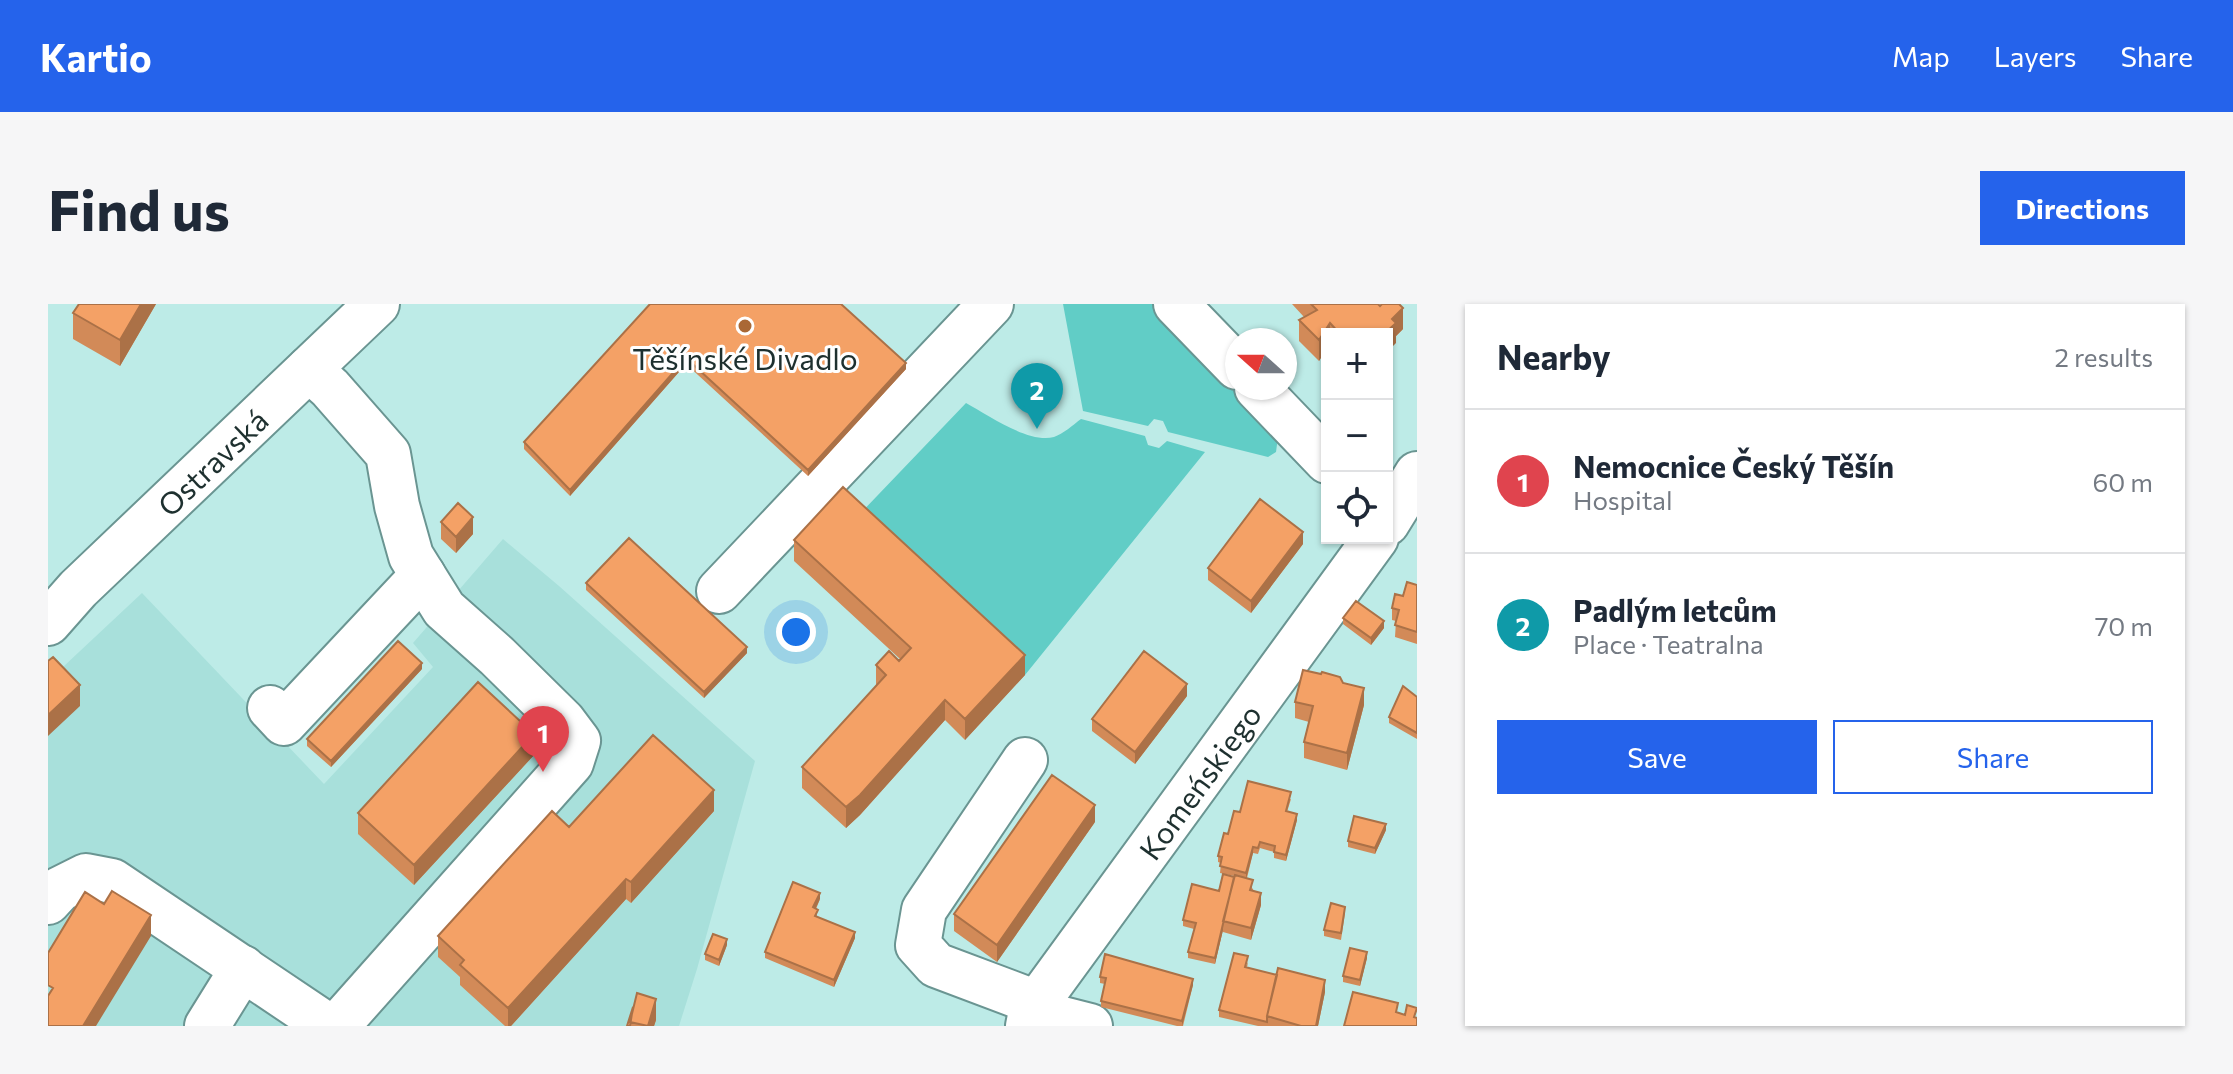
<!DOCTYPE html>
<meta charset="utf-8">
<style>
:root{--surface:#fff;--page:#f6f6f7;--text:#1f2937;--muted:#747a83;--line:#e0e1e3;--accent:#2563eb}
body{margin:0;font-family:Commissioner,sans-serif;background:var(--page);color:var(--text)}
.controls{position:absolute;right:24px;top:24px;display:grid;overflow:hidden;border-radius:0px;box-shadow:0 2px 6px #0004}
.controls button{width:72px;height:72px;display:grid;place-items:center;padding:0;border:0;border-bottom:2px solid var(--line);background:var(--surface);color:var(--text);font:40px sans-serif}
.compass{position:absolute;left:1177px;top:24px;width:72px;height:72px;border-radius:50%;background:var(--surface);box-shadow:0 2px 6px #0004;rotate:291deg}
.you{position:absolute;left:748px;top:328px;width:28px;height:28px;margin:-20px;border:6px solid #fff;border-radius:50%;background:#1a73e8;box-shadow:0 0 0 12px #1a73e833}
.badge{display:grid;place-items:center;width:52px;height:52px;border-radius:50%;background:var(--accent);color:#fff;font-size:26px;font-weight:700}
.pin{position:absolute;translate:-50% -66px;filter:drop-shadow(0 2px 4px #0008)}
.pin::after{content:'';position:absolute;top:42px;width:28px;height:24px;background:inherit;clip-path:polygon(0 0,100% 0,50% 100%)}
.list{margin:0;padding:0;list-style:none}
h2{display:flex;justify-content:space-between;align-items:center;height:104px;margin:0;padding:0 32px;font-size:34px}
h2 small{font-size:26px;font-weight:400;color:var(--muted)}
.list li{display:grid;grid-template-columns:52px 1fr auto;gap:24px;align-items:center;box-sizing:border-box;height:144px;padding:0 32px;border-top:2px solid var(--line)}
.list b{display:block;font-size:30px;white-space:nowrap}
.list p{margin:0;font-size:26px;white-space:nowrap;color:var(--muted)}
.list em{font-size:26px;font-style:normal;color:var(--muted)}
.actions{display:flex;gap:16px;padding:24px 32px}
.actions a{flex:1;padding:18px 0;border:2px solid var(--accent);border-radius:0px;text-align:center;font-size:28px;color:var(--accent)}
.actions .main{background:var(--accent);color:#fff}
.icon{flex:none;width:44px;height:44px;fill:none;stroke:currentColor;stroke-width:2;stroke-linecap:round;stroke-linejoin:round}
.map{position:relative;flex:none;width:1369px;height:722px;overflow:hidden;border-radius:0px}
header{display:flex;align-items:center;gap:48px;box-sizing:border-box;height:112px;padding:0 40px;background:var(--accent);color:#fff}
header strong{font-size:38px}
nav{display:flex;gap:44px;margin-inline-start:auto;font-size:28px}
.intro{display:flex;align-items:center;justify-content:space-between;box-sizing:border-box;height:192px;padding:0 48px}
h1{margin:0;font-size:56px}
.button{padding:20px 36px;border-radius:0px;background:var(--accent);color:#fff;font-size:28px;font-weight:700}
main{display:flex;gap:48px;padding:0 48px}
aside{flex:1;background:var(--surface);border-radius:0px;box-shadow:0 2px 6px #0004}
.map>svg:first-child{display:block}
</style>
<header>
<strong>Kartio</strong>
<nav><a>Map</a><a>Layers</a><a>Share</a></nav>
</header>
<div class="intro"><h1>Find us</h1><a class="button">Directions</a></div>
<main>
<div class="map">
<svg width="1369" height="722" viewBox="0 0 1369 722">
<rect width="100%" height="100%" fill="#bdebe7"/>
<path fill="#a8e0db" d="M455,235L511,282L707,457L649,665L631,722H0V377L94,289L276,480L385,363L365,339Z"/>
<path fill="#61cdc6" d="M1015,0H1104L1230,133L1228,148L1220,153L1120,128L1115,117L1106,115L1100,122L1035,107Z
M918,99C940,111 981,140 1006,133C1015,130 1025,121 1033,115L1097,132L1100,141L1111,144L1119,137L1157,148L977,371L807,215Z"/>
<g fill="none" stroke-linecap="round" stroke-linejoin="round">
<defs>
<g id="minor">
<path d="M1128,0L1189,63"/>
<path d="M261,65L282,84L340,150L349,202L363,252L396,305L449,352L515,417L530,437L523,459L289,722"/>
<path d="M1209,84L1279,157"/>
<path d="M1339,219L1369,170"/>
<path d="M671,287L943,0"/>
<path id="s1" d="M0,319L30,285L329,0"/>
<path d="M222,404L236,419L375,271"/>
<path d="M977,456L876,606L870,641L888,661L989,699"/>
<path d="M0,598L12,585L38,572L64,577L280,722"/>
<path d="M983,707L1042,722"/>
<path d="M159,722L195,664"/>
<path id="s2" d="M980,722L983,707L1328,234"/>
</g>
</defs>
<use href="#minor" stroke="#6a9592" stroke-width="48"/>
<use href="#minor" stroke="#fff" stroke-width="44"/>
</g>
<path fill="#d28a58" d="M31,0H108L72,62L25,35V9Z
M602,0L858,65L760,172L638,60L522,192L476,145V138Z
M1244,0H1330L1355,25L1348,32V39L1339,30H1279V44L1271,57L1251,37V16L1256,13Z
M393,218L425,230L408,249L393,235Z
M746,236L977,371L917,436L897,416L812,511L798,524L754,484V463L828,382V361L852,355L746,257Z
M1255,240L1203,309L1160,276V264Z
M538,279L699,349L656,394L538,286Z
M1369,281V340L1347,333L1348,317L1344,316V304L1355,292Z
M1295,314L1336,324L1323,341L1295,320Z
M374,365L283,463L259,442V435Z
M1295,379L1316,401L1299,466L1256,454V438L1261,418L1247,414V398Z
M1139,392L1087,460L1044,427V415Z
M1369,393V435L1341,419V413Z
M486,451L366,581L310,530V509Z
M1243,495L1239,508L1249,516L1238,557L1226,554V548L1212,544L1210,550L1205,549L1199,574L1213,601L1203,636L1175,628V626L1167,660L1140,654V648L1146,625L1135,622V616L1186,572L1172,569L1173,559L1170,558V552L1192,508Z
M666,507L583,599L578,595L463,722H457L412,681V673L390,653V632L521,523Z
M1047,518L949,658L906,627V610Z
M1338,526L1327,550L1300,543V537Z
M772,595L768,605L769,613L807,634L786,683L717,654V648Z
M1297,609L1293,636L1276,632V626Z
M679,641L671,662L657,656V650Z
M1319,654L1312,682L1295,678V672Z
M1200,658L1199,664L1277,688L1270,722H1210L1171,713V706Z
M1052,673L1145,681L1135,722H1129L1053,703V697L1057,680L1052,679Z
M585,703L608,716L606,722H579Z"/>
<path fill="#ab7147" d="M93,0H108L72,62V36Z
M1355,4V25L1348,32V39L1339,48V30H1336L1344,15Z
M1282,19V30H1279V44L1271,57V36Z
M638,54V60L522,192V186Z
M858,59V65L760,172V166Z
M425,213V230L408,249V233Z
M1255,228V240L1203,309V297Z
M1336,317V324L1323,341V334Z
M699,343V349L656,394V388Z
M977,351V371L917,436V415Z
M374,359V365L283,463V457Z
M1139,380V392L1087,460V448Z
M32,381V402L0,432V411Z
M1316,384V401L1299,466V449Z
M897,396V416L812,511L798,524V503Z
M486,430V451L366,581V561Z
M666,486V507L583,599V578Z
M1047,501V518L949,658V641Z
M1249,510V516L1238,557V551Z
M1338,520V526L1327,550V544Z
M1205,543V549L1198,575V569Z
M578,575V595L463,722H460V704Z
M772,589V595L765,610V603Z
M1213,589V601L1203,636V624Z
M103,611V632L48,722H35Z
M1175,620V626L1167,660V654Z
M807,628V634L786,683V676Z
M679,635V641L671,662V656Z
M1319,648V654L1312,682V676Z
M1145,675V681L1134,722V717Z
M1277,676V688L1270,722H1268Z
M608,695V716L606,722H600Z"/>
<path fill="#f4a166" stroke="#ab7147" stroke-width="2" d="M31,0H93L72,36L25,9Z
M602,0H793L858,59L760,166L638,54L522,186L476,138Z
M1263,0H1330L1332,2L1334,0H1351L1355,4L1344,15L1348,19L1336,30H1292L1282,19L1271,36L1251,16L1269,6Z
M795,183L977,351L917,415L897,396L812,491L798,503L754,463L838,371L828,361L841,347L851,357L863,344L746,236Z
M1212,195L1255,228L1203,297L1160,264Z
M410,199L425,213L408,233L393,218Z
M581,234L699,343L656,388L538,279Z
M1359,278L1369,281V328L1347,321L1351,306L1344,304L1347,290L1355,292Z
M1308,297L1336,317L1323,334L1295,314Z
M350,337L374,359L283,457L259,435Z
M1096,347L1139,380L1087,448L1044,415Z
M5,353L32,381L0,411V357Z
M1255,366L1273,370L1274,368L1292,373L1295,379L1316,384L1299,449L1256,438L1265,402L1247,398Z
M430,378L486,430L366,561L310,509Z
M1355,382L1369,393V429L1341,413Z
M605,431L666,486L583,578L578,575L460,704L412,661L416,656L390,632L504,507L521,523Z
M1004,471L1047,501L949,641L906,610Z
M1200,477L1243,488L1238,507L1249,510L1238,551L1226,548L1227,542L1212,538L1210,544L1205,543L1198,569L1172,562L1174,553L1170,552L1176,529L1180,530L1186,507L1192,508Z
M1306,512L1338,520L1327,544L1300,537Z
M1175,570L1186,573L1167,654L1140,648L1148,619L1135,616L1144,580L1171,587Z
M1187,571L1205,576L1202,586L1213,589L1203,624L1175,617Z
M745,578L772,589L765,603L770,606L767,612L807,628L786,676L717,648Z
M64,587L103,611L35,722H0V692L5,684L0,681V649L37,588L56,600Z
M1283,599L1297,603L1293,629L1276,626Z
M665,630L679,635L671,656L657,650Z
M1302,644L1319,648L1312,676L1295,672Z
M1186,649L1200,652L1197,663L1229,671L1219,712V718L1171,706Z
M1057,650L1145,675L1134,717L1053,697L1058,674L1052,673Z
M1230,664L1277,676L1268,722H1253L1219,712Z
M1305,688L1350,699L1348,708L1357,711L1359,701L1369,704L1366,713L1369,714V722H1296Z
M589,689L608,695L600,722L582,718Z
M585,703L582,722H579Z"/>
<circle fill="#aa6835" stroke="#fff" stroke-width="3" cx="697" cy="22" r="8"/>
<g text-anchor="middle" dominant-baseline="central" stroke-width="6" stroke-linejoin="round" paint-order="stroke">
<g font-size="30" fill="#1e302f" stroke="#fff">
<text x="697" y="53">Těšínské Divadlo</text>
</g>
<g font-size="30" fill="#1e302f" stroke="#fff">
<text stroke="none"><textPath href="#s1" startOffset="230">Ostravská</textPath></text>
<text stroke="none"><textPath href="#s2" startOffset="300">Komeńskiego</textPath></text>
</g>
</g>
</svg>
<div class="controls">
<button>+</button>
<button>−</button>
<button><svg class="icon" aria-label="locate" viewBox="0 0 24 24"><circle cx="12" cy="12" r="6"/><path d="M12 2v4M12 18v4M2 12h4M18 12h4"/></svg></button>
</div>
<svg class="compass" viewBox="-18 -18 36 36"><path d="M0-13l5 13h-10z" fill="#e53935"/><path d="M0 13l5-13h-10z" fill="#747a83"/></svg>
<div class="you"></div>
<div class="pin badge" style="left:495px;top:468px;background:#e0444e">1</div>
<div class="pin badge" style="left:989px;top:125px;background:#0f9aa8">2</div>
</div>
<aside>
<h2>Nearby<small>2 results</small></h2>
<ul class="list">
<li><span class="badge" style="background:#e0444e">1</span><div><b>Nemocnice Český Těšín</b><p>Hospital</p></div><em>60 m</em></li>
<li><span class="badge" style="background:#0f9aa8">2</span><div><b>Padlým letcům</b><p>Place · Teatralna</p></div><em>70 m</em></li>
</ul>
<div class="actions"><a class="main">Save</a><a>Share</a></div>
</aside>
</main>
